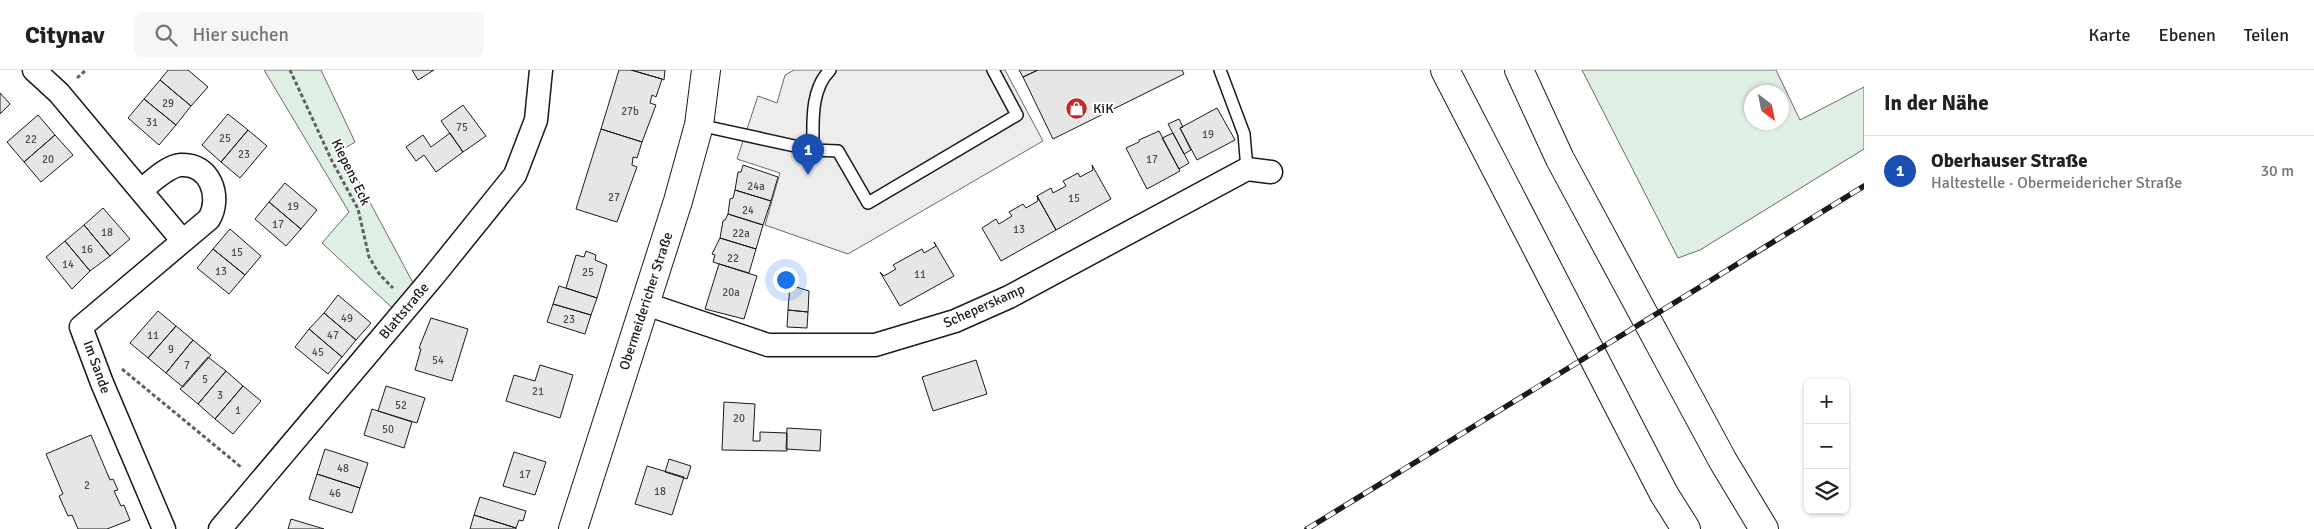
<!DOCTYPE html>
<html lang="de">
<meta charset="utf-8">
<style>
:root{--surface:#fff;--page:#f6f6f6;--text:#202124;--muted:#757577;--line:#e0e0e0;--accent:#c62828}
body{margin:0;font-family:Signika,sans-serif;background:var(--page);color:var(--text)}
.controls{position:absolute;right:15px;bottom:15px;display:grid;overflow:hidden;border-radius:8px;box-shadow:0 1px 4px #0004}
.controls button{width:45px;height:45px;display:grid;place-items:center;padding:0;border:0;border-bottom:1px solid var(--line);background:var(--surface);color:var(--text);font:25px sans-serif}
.compass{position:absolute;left:1744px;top:15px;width:45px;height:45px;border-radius:50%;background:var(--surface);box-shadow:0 1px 4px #0004;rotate:148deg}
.you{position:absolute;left:785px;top:209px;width:18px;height:18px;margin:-12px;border:4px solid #fff;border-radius:50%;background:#1a73e8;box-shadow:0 0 0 8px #1a73e833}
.badge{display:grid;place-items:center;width:32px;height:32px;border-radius:50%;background:var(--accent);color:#fff;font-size:16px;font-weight:700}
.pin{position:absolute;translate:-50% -41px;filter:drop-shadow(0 1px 2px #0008)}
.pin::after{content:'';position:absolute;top:26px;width:18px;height:15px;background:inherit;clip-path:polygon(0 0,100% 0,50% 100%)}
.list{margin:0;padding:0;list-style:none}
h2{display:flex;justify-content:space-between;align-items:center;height:65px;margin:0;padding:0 20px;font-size:21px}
h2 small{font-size:16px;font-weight:400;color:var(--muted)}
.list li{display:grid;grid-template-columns:32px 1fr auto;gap:15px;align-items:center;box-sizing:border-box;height:70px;padding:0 20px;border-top:1px solid var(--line)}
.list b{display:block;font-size:19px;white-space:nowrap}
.list p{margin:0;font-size:16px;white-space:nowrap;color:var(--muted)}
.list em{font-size:16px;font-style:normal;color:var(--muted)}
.icon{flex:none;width:28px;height:28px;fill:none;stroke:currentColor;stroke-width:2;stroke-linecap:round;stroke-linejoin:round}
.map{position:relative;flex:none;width:1864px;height:459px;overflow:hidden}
header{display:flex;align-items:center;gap:30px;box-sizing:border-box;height:70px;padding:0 25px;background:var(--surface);border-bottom:1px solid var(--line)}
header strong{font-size:24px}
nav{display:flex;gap:28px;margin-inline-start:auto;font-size:18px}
.search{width:350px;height:45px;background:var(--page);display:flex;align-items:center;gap:12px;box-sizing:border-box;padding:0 18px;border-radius:8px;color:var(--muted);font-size:19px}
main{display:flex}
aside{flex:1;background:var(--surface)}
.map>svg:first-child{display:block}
</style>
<header>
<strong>Citynav</strong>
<div class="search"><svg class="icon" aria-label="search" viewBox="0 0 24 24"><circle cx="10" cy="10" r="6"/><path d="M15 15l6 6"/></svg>Hier suchen</div>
<nav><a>Karte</a><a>Ebenen</a><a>Teilen</a></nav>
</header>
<main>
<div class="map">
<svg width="1864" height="459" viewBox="0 0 1864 459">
<rect width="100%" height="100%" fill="#fff"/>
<path fill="#e0efe3" stroke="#6a6a6a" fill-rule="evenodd" d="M264,0H321L355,72L342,80L419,224L400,245L322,173L349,142Z
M1582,0H1776L1800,50L1864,17V79L1700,180L1678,188ZM1752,22H1782V52H1752Z"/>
<path fill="#ededed" stroke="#6a6a6a" d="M794,0H1005L1043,71L848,184L765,155L780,103L737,89L758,26L777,33L785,5Z"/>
<path fill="#e6e6e6" stroke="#1a1a1a" d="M168,0H188L208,17L191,36L160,10Z
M412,0H434L418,10Z
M619,0H631L662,9L656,27L652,25L650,33L656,35L642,72L601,59Z
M631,0H665L664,10L662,9Z
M1019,0H1038L1023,7Z
M1038,0H1182L1184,4L1053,69L1023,7Z
M160,10L191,36L176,55L144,29Z
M0,23L10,34L0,44Z
M144,29L176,55L159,75L128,48Z
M463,35L486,66L463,82L441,51Z
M1217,38L1235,70L1197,90L1180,58Z
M228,44L248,60L221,92L202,75Z
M38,45L55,65L24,92L7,72Z
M1179,49L1183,57L1180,58L1191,80L1184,84L1168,54Z
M601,59L642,72L637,88L633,87L632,95L637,97L617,152L576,139Z
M248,60L267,76L240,108L221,92Z
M1159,61L1180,101L1147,119L1126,78L1139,72V70Z
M450,63L463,82L436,102L424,85L416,91L406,77L423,65L431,77Z
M1173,63L1189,93L1179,99L1162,68Z
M55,65L73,85L41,112L24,92Z
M743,95L778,107L771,131L735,120L738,102H741Z
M1092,95L1111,129L1056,160L1037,126L1051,118L1053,123L1066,116L1063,111L1078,103L1080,107L1093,100Z
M285,113L317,140L301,159L269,132Z
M735,120L771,131L763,155L728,144L730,129L733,128Z
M1037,126L1056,160L1001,191L982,158L996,149L999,154L1012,146L1009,142L1023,134L1026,138L1038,131Z
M269,132L301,159L286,176L255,149Z
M103,138L130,169L110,186L84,155Z
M728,144L763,155L756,179L720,168L723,151L725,150Z
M84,155L110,186L90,201L65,171Z
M230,159L261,186L245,205L213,179Z
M720,168L756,179L749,203L713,192L715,185L712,184Z
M65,171L90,201L72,219L46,187Z
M934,172L954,206L900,236L880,202L884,206L896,199L893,195L922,179L924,183L936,176Z
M213,179L245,205L229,224L197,198Z
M586,181L596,185L595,190L607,195L597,228L566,218L576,185L584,187Z
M719,194L757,206L744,249L705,239Z
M790,215L809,221L808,242L788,240Z
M559,216L597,228L591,245L553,234Z
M338,225L371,253L356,270L324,243Z
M553,234L591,245L585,264L547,252Z
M788,240L808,242L807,258L787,257Z
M158,241L176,256L148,288L130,273Z
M324,243L356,270L342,287L309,259Z
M431,248L468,259L452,311L415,300L421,279L419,278Z
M176,256L193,270L166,303L148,288Z
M309,259L342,287L328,304L295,277Z
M193,270L211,285L183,317L166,303Z
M208,287L226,301L198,334L180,319Z
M976,290L987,324L933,341L922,307Z
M540,295L573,305L560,348L506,331L514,305L535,311Z
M226,301L243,316L215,349L198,334Z
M243,316L261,331L233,364L215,349Z
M386,316L425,328L417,353L378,341Z
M724,332L755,334L753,371H760V362L787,363V381L722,380Z
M372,339L412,352L404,378L364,365Z
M787,358L821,360L820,381L786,379Z
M91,365L110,410L113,409L118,420L114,421L121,436L124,435L130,450L107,459H78L72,445L68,446L59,426L63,424L46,384Z
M325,379L368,393L360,418L317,404Z
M514,382L546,392L535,425L503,416Z
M669,389L691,396L687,409L665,402Z
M647,396L684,407L672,445L635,434Z
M317,404L360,418L352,443L309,429Z
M480,427L526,441L523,451L519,450L516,458L474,445Z
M474,445L516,458V459H470Z
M291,449L324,459H288Z"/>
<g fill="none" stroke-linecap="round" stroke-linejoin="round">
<defs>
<path id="lane" d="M1220,0L1244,64L1247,99
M699,55L813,80L838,81L868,133L1017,45L993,0
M813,80C813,53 810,20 830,0"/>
<path id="street" d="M34,0L59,23L182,170
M141,120C152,112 167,96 181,95C210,93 222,127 209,149L81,257L102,313L164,459
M646,234L768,275H875L955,251L1009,227L1247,99L1271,102
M220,459L432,208L515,105L536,50L541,0"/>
<path id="secondary" d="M573,459L678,131L699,55L706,0"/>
<path id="highway" d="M1445,0L1664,424L1686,459
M1519,0L1560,89L1723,391L1764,459"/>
</defs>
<use href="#lane" stroke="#1a1a1a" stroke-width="14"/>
<use href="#street" stroke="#1a1a1a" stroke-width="25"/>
<use href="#secondary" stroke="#1a1a1a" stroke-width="30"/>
<use href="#highway" stroke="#1a1a1a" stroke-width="30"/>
<path stroke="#5f5f5f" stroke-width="3" stroke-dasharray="4 2.5" stroke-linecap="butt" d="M290,0L332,91L358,139L369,187L380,205L393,218
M77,8L86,0
M122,299L241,397"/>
<use href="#lane" stroke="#fff" stroke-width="11"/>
<use href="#street" stroke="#fff" stroke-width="22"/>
<use href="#secondary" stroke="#fff" stroke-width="28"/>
<use href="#highway" stroke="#fff" stroke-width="28"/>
<defs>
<path id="rail" d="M1307,459L1864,116"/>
</defs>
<use href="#rail" stroke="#1a1a1a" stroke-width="5.5"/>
<use href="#rail" stroke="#fff" stroke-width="4" stroke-dasharray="11" stroke-linecap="butt"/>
</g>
<defs>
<symbol id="shop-disc" viewBox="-11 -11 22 22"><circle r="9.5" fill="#c62828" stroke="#fff"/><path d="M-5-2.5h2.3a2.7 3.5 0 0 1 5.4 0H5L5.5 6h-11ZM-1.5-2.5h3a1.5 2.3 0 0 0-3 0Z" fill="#fff"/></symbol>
</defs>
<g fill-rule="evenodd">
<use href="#shop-disc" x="1064" y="26" width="25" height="25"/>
</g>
<g text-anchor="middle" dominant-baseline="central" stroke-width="4" stroke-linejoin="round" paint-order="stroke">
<g font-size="11" fill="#4d4d4d">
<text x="168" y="33">29</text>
<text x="630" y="41">27b</text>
<text x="152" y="52">31</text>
<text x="462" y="57">75</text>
<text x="1208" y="64">19</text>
<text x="225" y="68">25</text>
<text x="31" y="69">22</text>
<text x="244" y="84">23</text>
<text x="48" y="89">20</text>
<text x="1152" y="89">17</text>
<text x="756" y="116">24a</text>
<text x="614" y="127">27</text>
<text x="1074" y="128">15</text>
<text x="293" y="136">19</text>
<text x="748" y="140">24</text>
<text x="278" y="154">17</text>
<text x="1019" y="159">13</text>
<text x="107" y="162">18</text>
<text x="741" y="163">22a</text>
<text x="87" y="179">16</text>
<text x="237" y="182">15</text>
<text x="733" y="188">22</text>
<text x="68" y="194">14</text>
<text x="221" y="201">13</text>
<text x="588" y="202">25</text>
<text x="920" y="204">11</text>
<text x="731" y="222">20a</text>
<text x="347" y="248">49</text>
<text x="569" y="249">23</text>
<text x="153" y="265">11</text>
<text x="333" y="265">47</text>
<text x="171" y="279">9</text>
<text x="318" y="282">45</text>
<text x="438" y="290">54</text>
<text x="187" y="295">7</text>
<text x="205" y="309">5</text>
<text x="538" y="321">21</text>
<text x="220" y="325">3</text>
<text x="401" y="335">52</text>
<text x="238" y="340">1</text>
<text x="739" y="348">20</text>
<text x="388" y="359">50</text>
<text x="343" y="398">48</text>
<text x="525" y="404">17</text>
<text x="87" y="415">2</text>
<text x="660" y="421">18</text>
<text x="335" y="423">46</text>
</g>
<g font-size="14" fill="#1a1a1a" stroke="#fff" text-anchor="start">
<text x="1093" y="38">KiK</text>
</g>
<g font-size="14" fill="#1a1a1a" stroke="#fff">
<text transform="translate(351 102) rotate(64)">Kiepens Eck</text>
<text transform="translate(646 231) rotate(-72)">Obermeidericher Straße</text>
<text transform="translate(984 236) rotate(-24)">Scheperskamp</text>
<text transform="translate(404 241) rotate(-50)">Blattstraße</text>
<text transform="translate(97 297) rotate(70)">Im Sande</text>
</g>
</g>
</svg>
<div class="controls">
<button>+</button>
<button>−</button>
<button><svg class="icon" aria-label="layers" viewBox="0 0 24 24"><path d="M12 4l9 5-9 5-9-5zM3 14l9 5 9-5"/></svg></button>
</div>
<svg class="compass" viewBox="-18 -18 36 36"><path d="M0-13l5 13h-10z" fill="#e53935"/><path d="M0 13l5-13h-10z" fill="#757577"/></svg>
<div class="you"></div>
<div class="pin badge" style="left:808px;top:105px;background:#1a4fb4">1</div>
</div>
<aside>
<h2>In der Nähe<small></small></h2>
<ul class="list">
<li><span class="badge" style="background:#1a4fb4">1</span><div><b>Oberhauser Straße</b><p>Haltestelle · Obermeidericher Straße</p></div><em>30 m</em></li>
</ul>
</aside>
</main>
